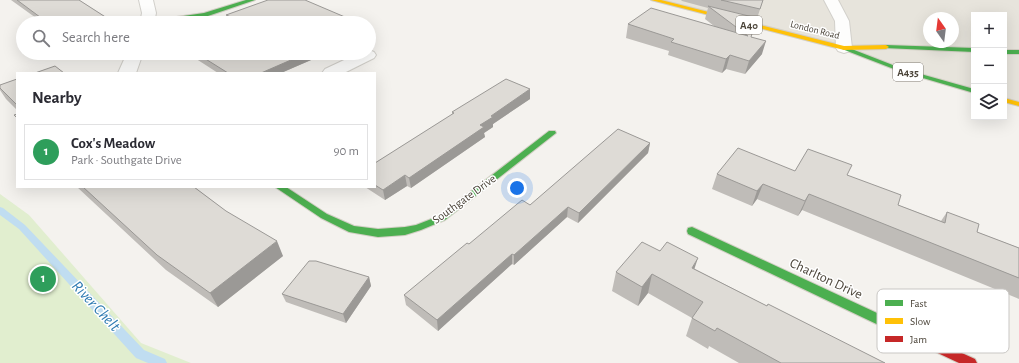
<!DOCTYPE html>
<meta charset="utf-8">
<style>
:root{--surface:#fff;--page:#f2f2f3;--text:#2b2b33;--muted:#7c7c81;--line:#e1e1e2;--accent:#868178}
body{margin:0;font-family:"Alegreya Sans",sans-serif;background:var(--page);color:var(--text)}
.controls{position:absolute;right:12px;top:12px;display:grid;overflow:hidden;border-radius:0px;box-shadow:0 4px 16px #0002}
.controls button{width:36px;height:36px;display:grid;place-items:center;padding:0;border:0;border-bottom:1px solid var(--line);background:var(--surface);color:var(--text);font:20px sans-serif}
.compass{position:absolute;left:923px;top:12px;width:36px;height:36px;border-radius:50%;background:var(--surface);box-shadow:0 4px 16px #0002;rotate:346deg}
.you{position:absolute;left:517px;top:188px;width:14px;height:14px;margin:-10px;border:3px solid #fff;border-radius:50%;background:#1a73e8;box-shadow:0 0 0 6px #1a73e833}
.badge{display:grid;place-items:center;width:26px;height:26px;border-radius:50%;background:var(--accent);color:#fff;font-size:13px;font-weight:700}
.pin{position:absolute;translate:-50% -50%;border:2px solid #fff;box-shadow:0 1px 4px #0006}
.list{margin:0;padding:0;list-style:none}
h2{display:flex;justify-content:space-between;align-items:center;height:52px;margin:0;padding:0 16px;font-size:17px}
h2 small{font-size:13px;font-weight:400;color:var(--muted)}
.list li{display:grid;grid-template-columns:26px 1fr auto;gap:12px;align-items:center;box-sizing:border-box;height:56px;margin:0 8px 8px;padding:0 8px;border:1px solid var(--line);border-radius:0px}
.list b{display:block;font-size:15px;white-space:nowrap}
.list p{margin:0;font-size:13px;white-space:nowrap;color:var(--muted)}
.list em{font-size:13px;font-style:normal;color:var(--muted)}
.icon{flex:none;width:22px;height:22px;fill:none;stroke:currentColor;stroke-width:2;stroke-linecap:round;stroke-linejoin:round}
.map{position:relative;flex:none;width:1019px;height:363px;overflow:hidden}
.search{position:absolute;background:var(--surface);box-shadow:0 4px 16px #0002;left:16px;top:16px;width:360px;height:44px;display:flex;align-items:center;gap:10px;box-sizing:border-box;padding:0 14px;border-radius:22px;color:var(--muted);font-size:15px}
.panel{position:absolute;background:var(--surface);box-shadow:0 4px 16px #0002;left:16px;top:72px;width:360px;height:116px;border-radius:0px}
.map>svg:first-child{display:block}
</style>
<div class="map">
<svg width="1019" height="363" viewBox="0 0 1019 363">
<rect width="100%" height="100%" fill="#f4f2ee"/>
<path fill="#e7e4dc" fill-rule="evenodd" d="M654,0H1019V104L1004,100V15H974V91L844,48ZM929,18H953V42H929Z"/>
<path fill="#e1eecf" d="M0,194L29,215L141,343L191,363H0Z"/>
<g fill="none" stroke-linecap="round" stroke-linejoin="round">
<path fill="#c0ddf1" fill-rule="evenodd" d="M0,207L3,208L25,225L144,350L165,359L167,363H148L136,358L19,229L0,215Z"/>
<defs>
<path id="street" d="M139,0H153L156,13L154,23H140L142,13Z
M824,0H838L849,21L852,48L850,51L844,53L838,51L836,48L835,21Z
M369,50L374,52L376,55L374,58L344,73H322L325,69L359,53H369Z
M127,53H143L136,73H118Z"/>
<path id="fast" d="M246,0H255L205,17L162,23H146L149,21L204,13Z
M886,45L974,48V52L884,48L883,47Z
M844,46L903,69L974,89V93L899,71L842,49V47Z
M1004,50H1019V54H1004Z
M549,131H555L556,133L445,220L421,230L405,235L378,237L349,232L321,218L275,187H286L327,214L354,226L378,229L405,227L416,225L439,216Z
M692,227L920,333L922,337L920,341L916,342L912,341L688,234L687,231L688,228Z"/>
<path id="slow" d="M651,0H661L844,46L886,45L889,47L886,49L844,50Z
M1004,98L1019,102V106L1004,102Z"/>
<path id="jam" d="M916,332L975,359L977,363H959L912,341L910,337L912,333Z"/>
</defs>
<use href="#street" stroke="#d2d0cb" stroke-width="2"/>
<use href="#fast" stroke="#d3cfc5" stroke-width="2"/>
<use href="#slow" stroke="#d3cfc5" stroke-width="2"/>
<use href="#jam" stroke="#d3cfc5" stroke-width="2"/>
<use href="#street" fill="#fdfdfc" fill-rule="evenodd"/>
<use href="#fast" fill="#4caf50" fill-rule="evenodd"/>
<use href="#slow" fill="#ffc107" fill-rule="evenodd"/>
<use href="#jam" fill="#c62828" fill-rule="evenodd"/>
</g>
<path fill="#bfbcb8" d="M11,0H79L107,18L109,23H43Z
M681,0H763L751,37L762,54L745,74L726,69L722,73L668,55L669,51L626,38L628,24L714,26L705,19L708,8L682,1Z
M187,53H325V54L281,73H218Z
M17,79V110L6,99L0,90V85Z
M530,89V99L493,124V127L484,133L485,137L411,188L407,186L385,200L365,187H375V163L452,115V112Z
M650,143L648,153L578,223L567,217L514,265L512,264L438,331L406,305L404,295L469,244L530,205Z
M795,171L847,175L898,205L941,221L947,212L977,232L1019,248V299L973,280L802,210L798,216L757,199L752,206L712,189L717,174Z
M77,187H194L283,256L218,307L166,270Z
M660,251L767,306L885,363H739L709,346L708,349L686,336L692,318L648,293L638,306L612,291L616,272Z
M369,277L371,286L346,323L286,302L282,294Z"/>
<path fill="#9b9996" d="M107,18L109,23H93Z
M766,41L762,54L745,74L749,61Z
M307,53H325V54L281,73H261Z
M730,55L726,69L722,73L726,59Z
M530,89V99L493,124V127L484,133L485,137L411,188L409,178L480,125L491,116Z
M650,143L648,153L578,223L579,213Z
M405,175L407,186L385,200L383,190Z
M763,184L757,199L752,206L757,191Z
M809,194L802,210L798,216L805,201Z
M568,207L567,217L514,265V255Z
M277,241L283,256L218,307L210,293Z
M512,254V264L438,331L437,320Z
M698,258L692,276V268Z
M652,274L648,293L638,306L642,287Z
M369,277L371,286L346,323L343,314Z"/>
<path fill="#dedbd6" stroke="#9b9996" d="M17,0H79L107,18L93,23H48Z
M268,0H305L359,23H215L231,17L226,15Z
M721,0H763L760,9Z
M708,6L757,18L751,37L766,41L749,61L730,55L726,59L671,42L674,39L628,24L651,8L748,36Z
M196,53H307L261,73H228Z
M55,66L64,73H35Z
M17,79V105L0,88V85Z
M506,79L530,89L491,116L493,117L480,125L484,127L409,178L405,175L383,190L375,185V163L454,113L452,112Z
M17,114V118L14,115Z
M618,129L650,143L579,213L568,207L514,255L512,254L437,320L404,295L467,243L469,244L522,200L530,205Z
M738,148L795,171L808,149L852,165L847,175L901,195L898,205L945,223L947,212L979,224L977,232L1019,248V278L809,194L805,201L763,184L757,191L717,174Z
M83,187H194L226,211L277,241L210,293L157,255Z
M642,242L660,251L667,242L698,258L692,268L767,306L768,304L885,363H781L717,328L715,331L692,318L703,302L652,274L642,287L616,272Z
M309,261H316L369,277L343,314L282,294Z"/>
<g text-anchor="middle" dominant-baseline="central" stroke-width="3" stroke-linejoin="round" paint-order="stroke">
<g font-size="10" fill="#4b4439" stroke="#fff">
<text transform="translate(815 30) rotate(14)">London Road</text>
</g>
<g fill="#fff" stroke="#817c74" stroke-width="1">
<rect x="736" y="16" width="26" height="18" rx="3"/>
<rect x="893" y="63" width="30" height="18" rx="3"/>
</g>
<g font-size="11" font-weight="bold" fill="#4b4439">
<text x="749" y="25">A40</text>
<text x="908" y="72">A435</text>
</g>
<g font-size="12" fill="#4b4439" stroke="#fff">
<text transform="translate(464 199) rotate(-36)">Southgate Drive</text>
</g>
<g font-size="14" fill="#4b4439" stroke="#fff">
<text transform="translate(826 279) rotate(25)">Charlton Drive</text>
</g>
<g font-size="16" font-style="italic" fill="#2e7ab2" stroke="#fff">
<text transform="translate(96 306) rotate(47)">River Chelt</text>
</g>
</g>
<rect x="877" y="289" width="132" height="64" rx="6" fill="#fff" stroke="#c9c7c4" stroke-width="1"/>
<rect x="885" y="300" width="18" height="6" fill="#4caf50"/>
<rect x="885" y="318" width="18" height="6" fill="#ffc107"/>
<rect x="885" y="336" width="18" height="6" fill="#c62828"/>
<g font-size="11" fill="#4b4439">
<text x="910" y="307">Fast</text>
<text x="910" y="325">Slow</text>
<text x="910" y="343">Jam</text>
</g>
</svg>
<div class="controls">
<button>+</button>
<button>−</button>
<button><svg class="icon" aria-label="layers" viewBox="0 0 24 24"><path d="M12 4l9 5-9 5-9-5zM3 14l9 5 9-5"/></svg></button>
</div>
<svg class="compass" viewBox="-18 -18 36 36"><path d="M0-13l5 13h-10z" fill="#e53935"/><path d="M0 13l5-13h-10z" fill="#7c7c81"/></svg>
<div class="you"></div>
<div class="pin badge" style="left:43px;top:279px;background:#2e9e5b">1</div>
<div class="search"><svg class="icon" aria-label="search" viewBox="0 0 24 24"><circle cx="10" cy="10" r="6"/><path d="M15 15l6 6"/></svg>Search here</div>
<section class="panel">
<h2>Nearby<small></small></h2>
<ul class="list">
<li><span class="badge" style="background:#2e9e5b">1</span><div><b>Cox's Meadow</b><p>Park · Southgate Drive</p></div><em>90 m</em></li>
</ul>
</section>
</div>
